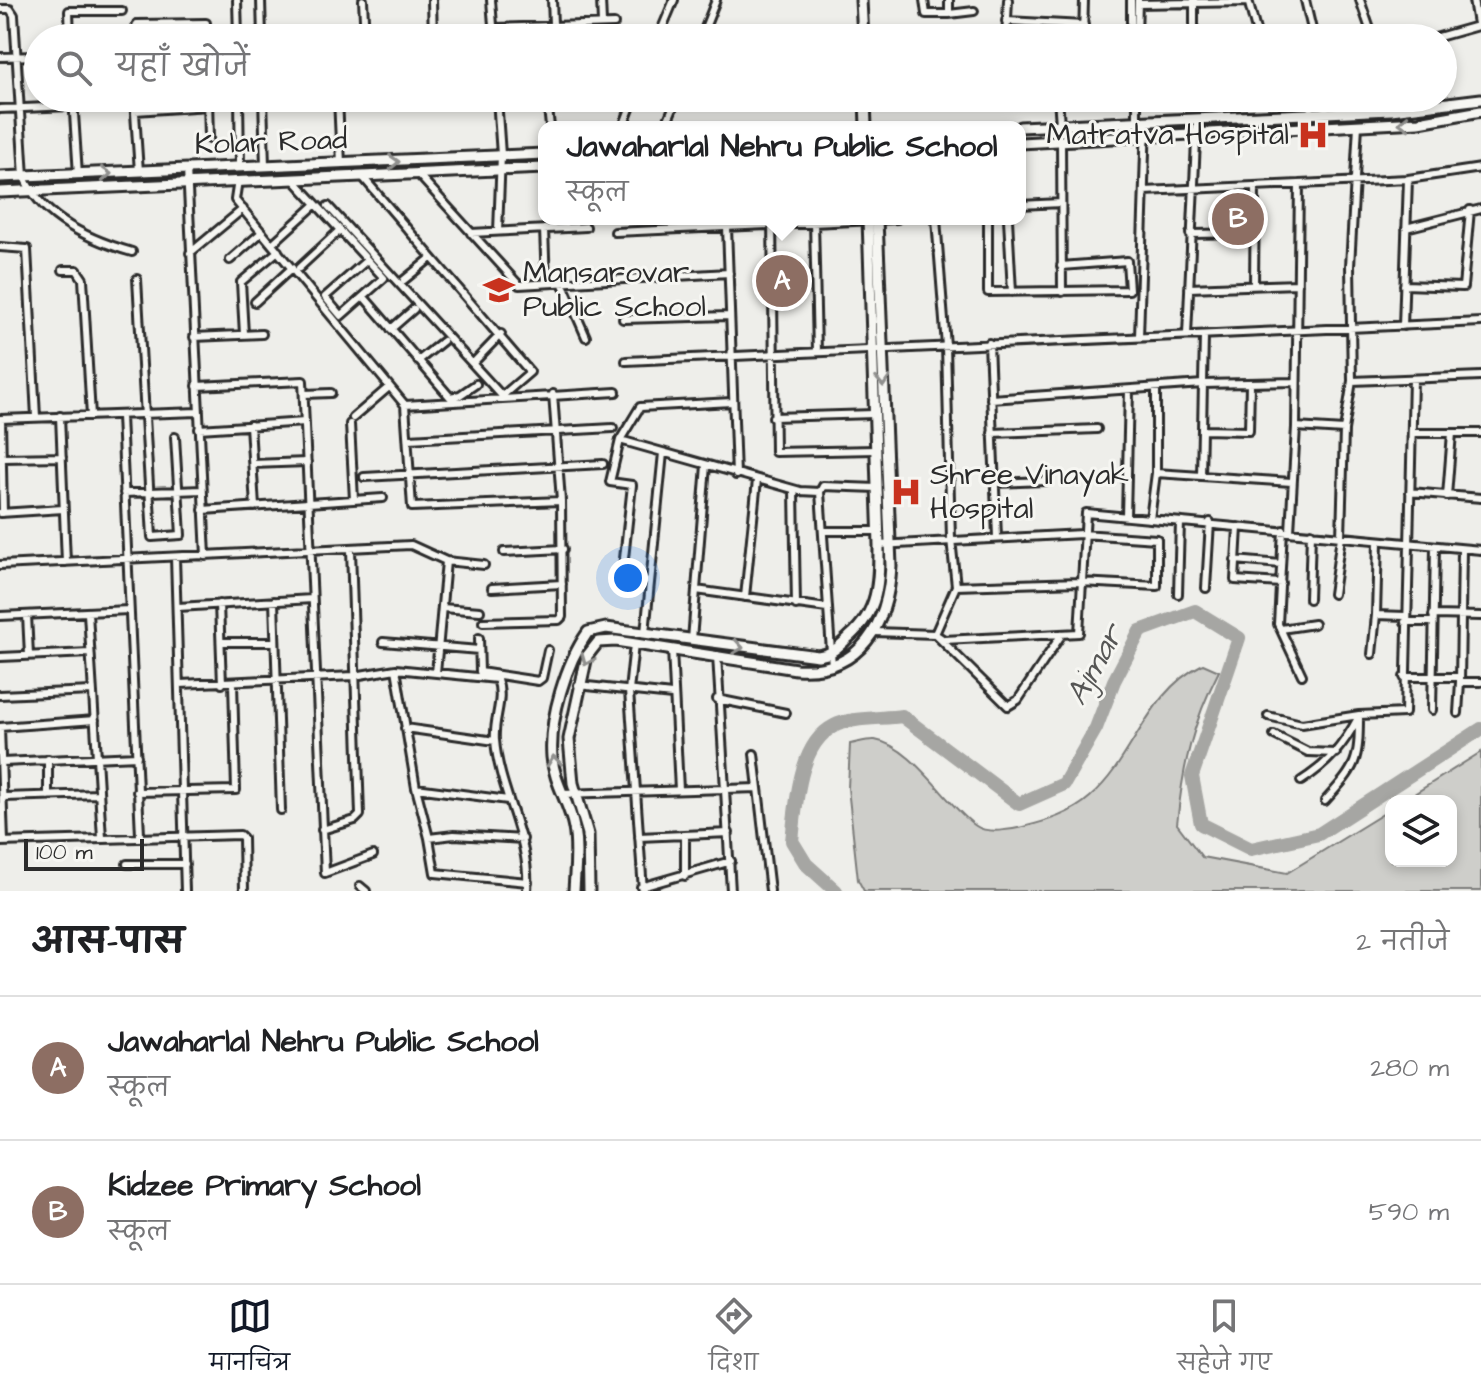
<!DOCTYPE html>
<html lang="hi">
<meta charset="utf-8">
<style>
:root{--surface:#fff;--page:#f6f6f6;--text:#202124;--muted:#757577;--line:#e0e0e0;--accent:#111827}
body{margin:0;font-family:"Architects Daughter","Playpen Sans Deva",sans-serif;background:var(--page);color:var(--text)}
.controls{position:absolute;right:24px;bottom:24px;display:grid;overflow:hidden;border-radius:16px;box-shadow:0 4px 12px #0003}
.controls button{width:72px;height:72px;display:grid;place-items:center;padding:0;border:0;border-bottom:2px solid var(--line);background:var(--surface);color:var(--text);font:40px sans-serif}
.scale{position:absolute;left:24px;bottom:20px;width:120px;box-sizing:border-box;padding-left:8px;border:4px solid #2b2b2b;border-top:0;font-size:22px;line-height:28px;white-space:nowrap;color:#2b2b2b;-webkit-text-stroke:6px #f6f6f2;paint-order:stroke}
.you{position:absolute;left:628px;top:578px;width:28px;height:28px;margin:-20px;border:6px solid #fff;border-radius:50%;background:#1a73e8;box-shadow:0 0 0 12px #1a73e833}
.badge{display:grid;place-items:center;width:52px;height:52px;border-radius:50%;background:var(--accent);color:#fff;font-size:26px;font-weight:700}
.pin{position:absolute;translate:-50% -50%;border:4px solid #fff;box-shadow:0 2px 8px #0006}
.popup{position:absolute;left:538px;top:121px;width:488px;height:104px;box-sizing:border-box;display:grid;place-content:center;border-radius:16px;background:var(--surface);filter:drop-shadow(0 2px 6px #0005);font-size:26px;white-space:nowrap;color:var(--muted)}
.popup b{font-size:30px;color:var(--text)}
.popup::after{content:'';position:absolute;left:50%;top:100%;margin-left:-16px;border:16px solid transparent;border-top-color:var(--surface)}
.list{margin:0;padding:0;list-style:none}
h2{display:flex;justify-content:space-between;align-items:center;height:104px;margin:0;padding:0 32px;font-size:34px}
h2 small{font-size:26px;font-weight:400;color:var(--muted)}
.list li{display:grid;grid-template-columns:52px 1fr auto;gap:24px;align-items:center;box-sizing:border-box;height:144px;padding:0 32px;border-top:2px solid var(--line)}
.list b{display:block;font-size:30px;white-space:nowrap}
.list p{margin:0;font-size:26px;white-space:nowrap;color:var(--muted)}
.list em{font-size:26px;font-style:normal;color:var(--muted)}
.icon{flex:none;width:44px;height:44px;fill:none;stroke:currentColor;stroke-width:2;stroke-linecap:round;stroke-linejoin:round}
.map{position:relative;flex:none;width:1481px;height:891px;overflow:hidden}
.search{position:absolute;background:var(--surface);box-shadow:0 4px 12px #0003;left:24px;right:24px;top:24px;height:88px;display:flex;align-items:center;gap:20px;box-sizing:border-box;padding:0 28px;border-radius:44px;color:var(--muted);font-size:30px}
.sheet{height:392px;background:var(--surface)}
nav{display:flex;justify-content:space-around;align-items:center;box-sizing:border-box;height:112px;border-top:2px solid var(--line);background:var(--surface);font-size:22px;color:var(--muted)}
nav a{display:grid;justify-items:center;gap:4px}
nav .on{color:var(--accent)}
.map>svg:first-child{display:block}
</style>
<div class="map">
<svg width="1481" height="891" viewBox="0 0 1481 891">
<rect width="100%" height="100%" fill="#eeeeea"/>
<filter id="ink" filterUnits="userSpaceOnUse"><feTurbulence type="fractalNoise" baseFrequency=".0125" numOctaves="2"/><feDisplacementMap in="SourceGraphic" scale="16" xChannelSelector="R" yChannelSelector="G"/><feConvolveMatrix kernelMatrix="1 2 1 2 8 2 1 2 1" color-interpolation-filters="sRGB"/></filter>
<g filter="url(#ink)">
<path fill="#cececa" stroke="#7c7c7a" stroke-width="2" d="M1203,664L1219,671C1192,724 1183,765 1177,824L1202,857L1287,873L1391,809V861H1451V801H1403L1481,752V891H864L858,880L848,788L850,744C857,743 868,739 875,740C913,746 946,805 976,826C987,834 1011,830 1023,827C1047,821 1071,814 1090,797C1135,758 1145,693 1203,664Z"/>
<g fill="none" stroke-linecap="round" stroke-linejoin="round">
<path stroke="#a6a6a3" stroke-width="14" d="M836,891L806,864L792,841C796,806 798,744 834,726C851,717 882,719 902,716L1019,804L1064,784L1096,728L1114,681L1140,631L1195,611L1239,638L1192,776L1201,824L1251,849L1319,834L1481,729"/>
<defs>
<path id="street" d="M237,0L238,38
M261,0L262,38
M363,0L365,38
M432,0L433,38
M491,0L494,38
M552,0L553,24
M601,0L602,23
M924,0L926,14H949
M949,0V14L974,11
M1248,0L1258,38
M1305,0L1314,38
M1360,0L1373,38
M1473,0L1477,24
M1139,4L1248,2
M0,9H10L14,15L24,177C42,218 90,240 132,252
M1006,21L1084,25
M494,28L614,24
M238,37L262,36
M70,38L69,11H122
M133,38L137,24L206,23L207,38
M658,38L674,0
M701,38L716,0
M1006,38L1008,0
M1083,38L1084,0
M1131,38V0
M1137,38L1138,0
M1194,38V0
M1435,38L1481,25
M0,57L38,56
M73,98L78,175
M134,98L139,172
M208,98L209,139
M239,98L240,167
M263,98L265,166
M338,98L341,164
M497,98L501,155L498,231
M547,98L550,127
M1058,98L1060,124
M1310,98L1311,113
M1324,98L1326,112
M239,101H263
M0,109L118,104
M135,111L209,106
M1137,120V98
M623,127L634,98
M665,127L677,98
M1061,141L1062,292
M187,169L206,556
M417,173L519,285L729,273
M238,180L235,200L405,405L412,507L561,501
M294,180L384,278L341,316L325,297L367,260
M1144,191L1408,179L1481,168
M1020,205L1061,203
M328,206L502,396L530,372L362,176
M772,219L775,452L875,450
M936,219L946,346L951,539L956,586L935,634L944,640L1079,633L1086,513L1481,550
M988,219V292L1129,290L1127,261L1061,266
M1008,219L1012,292
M814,221L817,352
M727,227L736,475
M1406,228L1481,209
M544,229L546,283
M615,232L897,219
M471,233L586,227
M1190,234L1256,233
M272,244L316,204
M0,247L27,249L36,417
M190,253L243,209
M230,260L262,232
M299,268L340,230
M63,270H77L83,279L91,416
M137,279L152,537L181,535L175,437
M404,280L431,258
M562,282L586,337
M1254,285L1255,186
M1404,285L1463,287L1470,210
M1189,288L1298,284
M364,297L450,397L460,395L476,384
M255,302L292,268
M623,319L729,316
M1403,326L1408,179
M391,329L414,309
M244,334L241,282L278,251
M1187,335L1197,119
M194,337L262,334
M1139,337L1146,121
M989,343L997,537
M418,361L443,341
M626,361L1481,322
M474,362L501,334
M1352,381L1481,376
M197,386L303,381L325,873L373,855
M304,394L331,393
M991,399L1203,384L1294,382
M405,405L616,392
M60,416L66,562
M121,416L140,835
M773,417L874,414
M353,418L389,387
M0,419L198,412
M1,419L3,513
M350,424L354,500
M250,425L255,507
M1296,427L1344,430
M199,429L305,422
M1202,430L1249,431L1250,384
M992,433L1097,429
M1412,433H1481
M409,439L613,428
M620,440L800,491L820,492L823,486L877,488
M3,458L62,457
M253,464L307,462
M1156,473L1292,482
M1201,476L1204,336
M364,477L603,464
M996,483L1045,481
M794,490L796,605
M820,492L832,666
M1410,492L1481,498
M124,493L202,490
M1447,496L1452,433
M203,510L383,498
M0,513L63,509
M1126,516L1129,390
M1150,519L1156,473V389
M1238,527L1235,580L1281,583
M1283,530L1278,624L1302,675
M824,531H878
M1290,531L1296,427L1299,184
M1378,541L1376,615L1405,616
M879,545L1082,534L1157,539V586L1080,582L956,586
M504,552L563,549
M175,557L185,891
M1235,560L1281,564
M0,565L411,545L446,561L484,565
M649,581L622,577L632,485L610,482L620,440L640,407L732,402
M492,588L562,584
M1206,588L1210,522
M696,590L827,608
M1178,594L1180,522
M1333,594L1341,537L1344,430L1352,381L1350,266L1358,125
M745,597L757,480
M1309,599L1311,533
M274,601L281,810
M219,604L222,684
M178,607L312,599
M442,608L480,611
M88,613L102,838
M27,615L29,655
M1433,615L1481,616
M0,616L129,610
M483,622L559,620L562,617L561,501L553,394
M1405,622H1433
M1281,629L1314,624
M874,632L935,634L1008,706L1018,700L1062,634
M645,633L663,453
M479,638L480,672L538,681L542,678L548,650
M692,640L706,465
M221,642H275
M383,642L479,650
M634,644L629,691L643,891
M672,649L679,790
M1372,654L1376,615
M717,655L731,891
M0,657L90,653
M396,669L416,788L429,838L454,835L523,839
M436,673L446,561
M1404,677H1459
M1460,682L1462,549
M180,684L354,676L396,669L497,679C505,700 493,718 495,740C499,792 531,838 527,891
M578,685L672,695
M0,695L92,691
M717,699L786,713
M1432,710L1435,546
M1458,713L1460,682H1481
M1268,716L1302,724L1359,715
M0,727L95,720
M0,728L4,841
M405,728L495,741
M1274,735L1308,752L1336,753
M754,754L770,891
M48,759V796
M2,762L137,756
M1301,781C1328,764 1343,746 1358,718
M416,788L508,800
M137,792L236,790L233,683
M562,794L758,788
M4,797L99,794
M1325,801C1357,766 1359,762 1359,715L1405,713L1413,379
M322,830L355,820L360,815L351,550
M639,837L729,833
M429,838L435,873L528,882
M0,842L240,835L243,838L244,891
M127,864H185
M685,876V836
M360,886L366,891
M641,887L731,861"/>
<path id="secondary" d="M861,0L863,38
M865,98L866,127
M1020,127L1391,110L1481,99
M1020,143L1419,122L1481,111
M0,177L544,154
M0,192L544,168
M574,891C575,870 578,849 574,828C570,804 554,783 552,757C549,719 566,663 588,632L606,628L818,656C833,654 838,647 849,637C879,611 879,583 879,545L868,219
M589,891L588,834L573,783L569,739L587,656L598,642L616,641L796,669C861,674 888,623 891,566L877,219"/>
</defs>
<use href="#street" stroke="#2b2b2b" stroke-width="12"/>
<use href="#secondary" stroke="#2b2b2b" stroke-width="15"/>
<use href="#street" stroke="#f6f6f2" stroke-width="6"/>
<use href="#secondary" stroke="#f6f6f2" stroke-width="9"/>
</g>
<defs><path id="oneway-chevron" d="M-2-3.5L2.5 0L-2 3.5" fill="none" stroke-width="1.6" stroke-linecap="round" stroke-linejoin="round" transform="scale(2)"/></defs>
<g stroke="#90908e">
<use href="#oneway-chevron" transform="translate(1404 123) rotate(177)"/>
<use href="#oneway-chevron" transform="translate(394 162) rotate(-2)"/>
<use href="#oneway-chevron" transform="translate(106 174) rotate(-3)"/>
<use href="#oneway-chevron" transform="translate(883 381) rotate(87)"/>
<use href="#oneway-chevron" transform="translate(738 647) rotate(9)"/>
<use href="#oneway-chevron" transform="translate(587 660) rotate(112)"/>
<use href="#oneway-chevron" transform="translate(554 761) rotate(-97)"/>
</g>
</g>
<defs>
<symbol id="hospital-bare" viewBox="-9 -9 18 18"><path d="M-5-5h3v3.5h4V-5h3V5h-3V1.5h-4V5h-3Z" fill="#c8321e" stroke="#f6f6f2" stroke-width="2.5" paint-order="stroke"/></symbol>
<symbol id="school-bare" viewBox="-9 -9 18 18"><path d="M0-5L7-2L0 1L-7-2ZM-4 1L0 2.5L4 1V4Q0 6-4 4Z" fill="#c8321e" stroke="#f6f6f2" stroke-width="2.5" paint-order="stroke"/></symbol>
</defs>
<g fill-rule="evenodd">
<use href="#hospital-bare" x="1291" y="113" width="44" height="44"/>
<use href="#school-bare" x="477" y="268" width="44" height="44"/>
<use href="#hospital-bare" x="884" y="470" width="44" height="44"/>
</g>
<g text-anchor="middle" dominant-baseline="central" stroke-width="6" stroke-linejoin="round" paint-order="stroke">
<g font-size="30" fill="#2b2b2b" stroke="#f6f6f2" text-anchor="start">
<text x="1289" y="135" text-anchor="end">Matratva Hospital</text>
<text x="523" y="273">Mansarovar<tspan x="523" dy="34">Public School</tspan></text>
<text x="930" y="475">Shree Vinayak<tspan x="930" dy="34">Hospital</tspan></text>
</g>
<g font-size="30" fill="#2b2b2b" stroke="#f6f6f2">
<text transform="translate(271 142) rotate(-2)">Kolar Road</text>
</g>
<g font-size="32" font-style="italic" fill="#565655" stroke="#f6f6f2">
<text transform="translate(1095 665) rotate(-61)">Ajmar</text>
</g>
</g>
</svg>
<div class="controls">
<button><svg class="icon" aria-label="layers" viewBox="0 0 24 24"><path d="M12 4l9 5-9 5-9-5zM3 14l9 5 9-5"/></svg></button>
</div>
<div class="scale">100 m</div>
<div class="you"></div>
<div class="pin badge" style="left:782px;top:281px;background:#8d6e63">A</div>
<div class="popup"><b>Jawaharlal Nehru Public School</b>स्कूल</div>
<div class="pin badge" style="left:1238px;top:219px;background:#8d6e63">B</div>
<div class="search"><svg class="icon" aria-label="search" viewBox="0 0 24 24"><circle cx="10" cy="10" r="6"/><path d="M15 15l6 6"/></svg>यहाँ खोजें</div>
</div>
<section class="sheet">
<h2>आस-पास<small>2 नतीजे</small></h2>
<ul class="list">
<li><span class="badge" style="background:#8d6e63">A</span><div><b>Jawaharlal Nehru Public School</b><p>स्कूल</p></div><em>280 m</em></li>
<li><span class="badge" style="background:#8d6e63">B</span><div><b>Kidzee Primary School</b><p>स्कूल</p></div><em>590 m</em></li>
</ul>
</section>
<nav>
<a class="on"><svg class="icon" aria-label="map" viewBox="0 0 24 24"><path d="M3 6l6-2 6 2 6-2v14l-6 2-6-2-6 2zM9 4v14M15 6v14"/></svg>मानचित्र</a>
<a><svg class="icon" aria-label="directions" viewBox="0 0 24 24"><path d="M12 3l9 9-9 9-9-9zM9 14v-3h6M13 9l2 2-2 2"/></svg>दिशा</a>
<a><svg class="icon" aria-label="saved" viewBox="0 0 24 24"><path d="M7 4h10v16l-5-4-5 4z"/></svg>सहेजे गए</a>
</nav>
